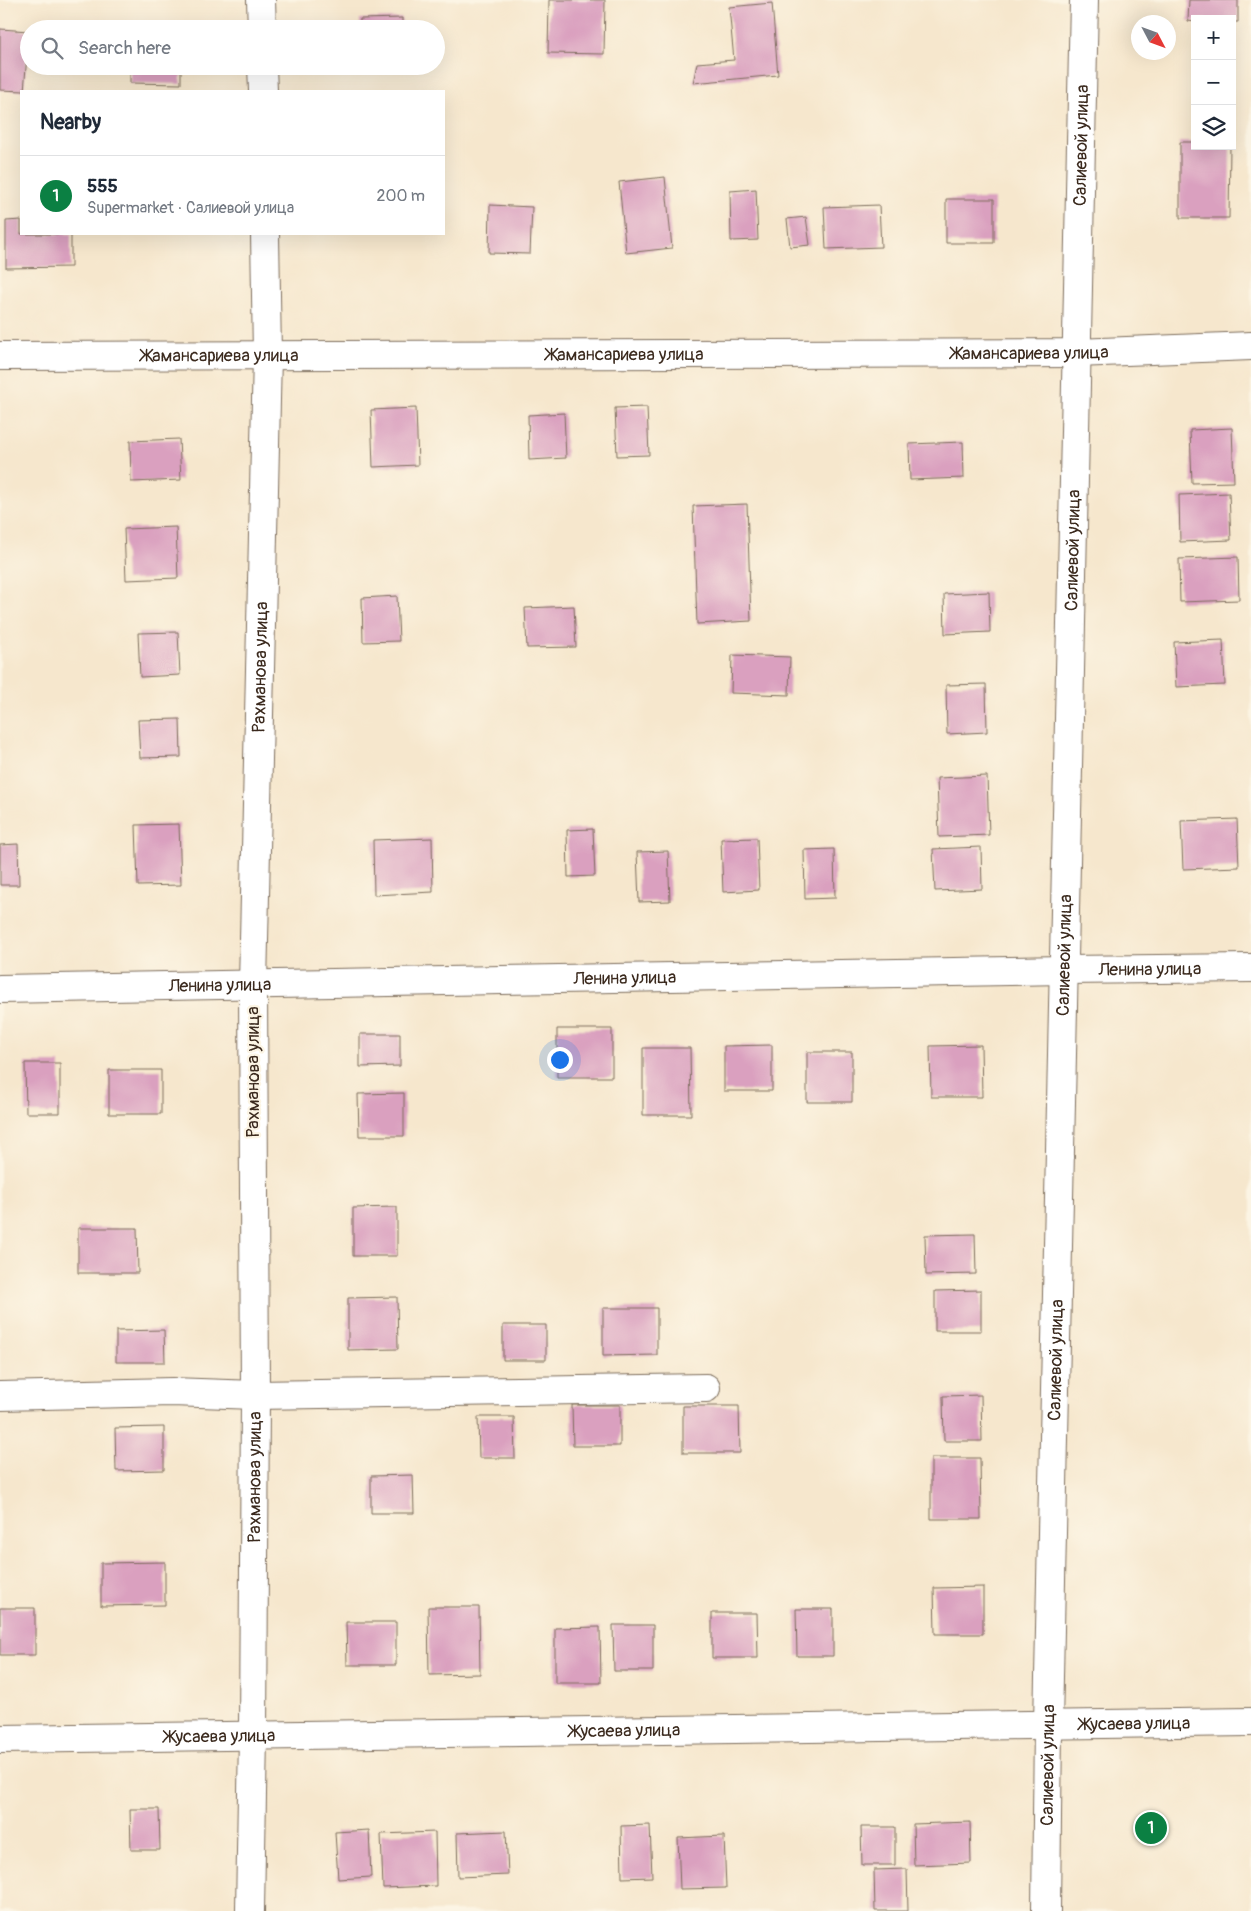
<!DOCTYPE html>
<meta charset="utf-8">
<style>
:root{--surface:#fff;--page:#f6f6f7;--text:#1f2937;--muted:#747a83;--line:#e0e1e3;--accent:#0b8043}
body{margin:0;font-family:Pangolin,sans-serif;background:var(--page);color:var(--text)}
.controls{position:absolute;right:15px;top:15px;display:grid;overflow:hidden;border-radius:0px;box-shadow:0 5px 20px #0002}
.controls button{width:45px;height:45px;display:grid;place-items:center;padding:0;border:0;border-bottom:1px solid var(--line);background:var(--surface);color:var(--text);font:25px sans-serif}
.compass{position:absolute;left:1131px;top:15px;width:45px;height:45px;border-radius:50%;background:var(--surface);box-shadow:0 5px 20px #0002;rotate:131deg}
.you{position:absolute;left:559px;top:1059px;width:18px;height:18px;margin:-12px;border:4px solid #fff;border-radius:50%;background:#1a73e8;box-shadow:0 0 0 8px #1a73e833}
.badge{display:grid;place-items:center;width:32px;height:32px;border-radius:50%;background:var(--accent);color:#fff;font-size:16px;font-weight:700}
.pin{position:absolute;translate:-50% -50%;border:2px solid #fff;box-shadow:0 1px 5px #0006}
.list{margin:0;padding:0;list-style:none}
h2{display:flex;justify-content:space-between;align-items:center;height:65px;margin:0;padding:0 20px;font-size:21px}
h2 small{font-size:16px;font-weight:400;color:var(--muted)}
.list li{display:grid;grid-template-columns:32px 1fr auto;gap:15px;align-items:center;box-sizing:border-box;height:80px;padding:0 20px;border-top:1px solid var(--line)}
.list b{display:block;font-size:19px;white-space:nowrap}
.list p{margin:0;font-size:16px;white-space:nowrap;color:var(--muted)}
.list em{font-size:16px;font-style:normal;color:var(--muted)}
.icon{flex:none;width:28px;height:28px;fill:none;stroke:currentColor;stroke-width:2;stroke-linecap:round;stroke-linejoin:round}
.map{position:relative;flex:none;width:1251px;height:1911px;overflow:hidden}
.search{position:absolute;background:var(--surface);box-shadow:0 5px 20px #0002;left:20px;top:20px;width:425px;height:55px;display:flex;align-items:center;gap:12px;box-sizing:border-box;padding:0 18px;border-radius:28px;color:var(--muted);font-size:19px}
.panel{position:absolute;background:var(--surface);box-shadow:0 5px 20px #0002;left:20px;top:90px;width:425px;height:145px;border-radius:0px}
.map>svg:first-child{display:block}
</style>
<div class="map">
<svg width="1251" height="1911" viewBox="0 0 1251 1911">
<rect width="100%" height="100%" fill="#fcf5e5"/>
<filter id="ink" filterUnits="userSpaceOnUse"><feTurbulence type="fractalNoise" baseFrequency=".02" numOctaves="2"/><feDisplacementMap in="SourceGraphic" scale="10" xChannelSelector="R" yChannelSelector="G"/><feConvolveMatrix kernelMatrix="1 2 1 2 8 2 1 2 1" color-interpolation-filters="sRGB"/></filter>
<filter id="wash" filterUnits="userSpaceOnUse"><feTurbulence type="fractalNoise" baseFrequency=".0096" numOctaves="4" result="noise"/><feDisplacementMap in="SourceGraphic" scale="20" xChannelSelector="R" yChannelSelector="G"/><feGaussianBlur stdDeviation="1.12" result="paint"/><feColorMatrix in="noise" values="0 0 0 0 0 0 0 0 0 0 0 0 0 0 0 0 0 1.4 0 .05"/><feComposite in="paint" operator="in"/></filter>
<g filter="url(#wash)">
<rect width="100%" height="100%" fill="#f6e7cd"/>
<g id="blocks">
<path fill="#daa0bf" d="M549,0H605L604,54L548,53Z
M1189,0H1238V22H1232V19H1195V22L1188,21Z
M772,3L778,75L693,83L697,63L734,60L729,7Z
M402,18V29H360V19Z
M131,27H154V29H131Z
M0,29L29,31L24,91L0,90Z
M130,66H181V84L130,83Z
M1180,142H1195V146H1230L1229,218H1180Z
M665,177L672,248L626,253L619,182Z
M756,189L758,240L731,241L730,191Z
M946,199H994V243H946Z
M490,205L532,207L530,254L489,253Z
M879,205L881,247L826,249L824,207Z
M806,217L810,245L790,247L787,219Z
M21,220V234H71V267L6,268V221Z
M647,407L649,455L617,456L615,408Z
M416,408L418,465L373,467L371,410Z
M564,413L566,458L529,460L528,415Z
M1232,428L1234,482L1192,483L1190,430Z
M179,439L181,480L131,482L130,441Z
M963,442L964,478L910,480L909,444Z
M1229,493L1231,540L1180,542L1179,495Z
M747,504L751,621L697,624L693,506Z
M176,527L178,578L126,580L124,529Z
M1238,557L1239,600L1180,602L1179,559Z
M989,592L990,632L945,634L944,594Z
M397,596L399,641L363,642L362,598Z
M574,606L576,647L527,648L525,608Z
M178,632L180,675L140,677L138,633Z
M1223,640L1225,685L1176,687L1174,642Z
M732,655L790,657L789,695L731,693Z
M986,684L987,732L947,734L946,685Z
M180,719L181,757L140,758L138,720Z
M987,776L989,835L939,837L937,778Z
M1237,819L1239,867L1183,869L1181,821Z
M179,824L181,885L138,886L136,825Z
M593,829L595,876L568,877L567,830Z
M432,838L433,892L374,895L373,840Z
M757,838L759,890L723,892L721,839Z
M18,844L19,885H0V845Z
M981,847L982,889L935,891L933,849Z
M834,849L835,898L805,899L804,850Z
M668,851L670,901L639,902L637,852Z
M557,1029H612V1077H557Z
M360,1034H400V1066L360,1067Z
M772,1045V1091H724V1046Z
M981,1045L982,1097H931L930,1046Z
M643,1048H690L691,1115H643Z
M807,1052H852V1102H807Z
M25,1063H60V1113H26Z
M109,1070H161V1114H109Z
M404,1093V1136H359L358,1094Z
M397,1207V1256H353V1208Z
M78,1228H137L138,1273H78Z
M975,1234L976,1274L926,1275L925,1235Z
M981,1290V1331H935V1291Z
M397,1297L398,1349L348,1350V1298Z
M603,1308H657V1355L603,1356Z
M503,1325H546V1360H503Z
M164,1330L165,1362H116V1331Z
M981,1395L982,1441H944L943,1396Z
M572,1405H620V1446H573Z
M683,1406H739L740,1453H683Z
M478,1417H514L515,1458H479Z
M164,1427V1470L116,1471L115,1428Z
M931,1458H980L981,1519H931Z
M413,1475L414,1513H371V1476Z
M165,1562V1605L101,1606V1563Z
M983,1587V1634H935L934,1588Z
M428,1607H479L480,1674L429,1675Z
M0,1608H35V1655H0Z
M796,1609H833V1656H797Z
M712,1613H757L758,1658H712Z
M346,1622H396V1665H347Z
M613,1625H653V1671H614Z
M600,1627L601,1683H555V1628Z
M130,1809H159L160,1850H131Z
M970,1822L971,1863L914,1865L913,1824Z
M650,1825L652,1877L622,1878L621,1826Z
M861,1827H895V1865H862Z
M369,1830L371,1877L338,1879L335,1832Z
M506,1831L508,1875L458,1877L457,1833Z
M435,1832L436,1886L383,1888L381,1834Z
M724,1836L726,1888L680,1889L678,1838Z
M907,1869L908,1911H875L874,1870Z"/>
</g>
</g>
<g filter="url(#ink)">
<use href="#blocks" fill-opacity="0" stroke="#7c6c5b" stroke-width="1"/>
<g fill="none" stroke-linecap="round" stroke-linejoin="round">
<defs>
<g id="minor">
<path d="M261,0L262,29"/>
<path d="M262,66L263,91"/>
<path id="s1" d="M0,989L1065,970L1251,968"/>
<path d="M0,1396L172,1392L255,1395L706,1388"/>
<path id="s2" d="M0,1739L1251,1722"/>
<path id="s3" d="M250,1911L253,1735L255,1395L253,985L267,355L265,234"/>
<path id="s4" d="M1046,1911L1048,1725L1084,0"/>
</g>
<g id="tertiary">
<path id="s5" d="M0,356L1077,353L1251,346"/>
</g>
</defs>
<use href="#minor" stroke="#7c6c5b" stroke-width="30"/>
<use href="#tertiary" stroke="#7c6c5b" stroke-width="30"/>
<use href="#minor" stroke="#fff" stroke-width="28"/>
<use href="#tertiary" stroke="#fff" stroke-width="28"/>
</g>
</g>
<g text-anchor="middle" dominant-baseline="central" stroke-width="4.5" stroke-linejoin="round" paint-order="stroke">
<g font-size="18" fill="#3b2a1e" stroke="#fcf5e5">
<text stroke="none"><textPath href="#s4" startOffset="1766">Салиевой улица</textPath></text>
<text stroke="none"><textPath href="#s5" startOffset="1030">Жамансариева улица</textPath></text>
<text stroke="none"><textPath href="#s5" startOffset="625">Жамансариева улица</textPath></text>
<text stroke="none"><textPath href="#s5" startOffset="220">Жамансариева улица</textPath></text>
<text stroke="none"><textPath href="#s4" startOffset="1361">Салиевой улица</textPath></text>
<text stroke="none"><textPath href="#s3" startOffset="1244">Рахманова улица</textPath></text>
<text stroke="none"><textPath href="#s4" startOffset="956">Салиевой улица</textPath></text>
<text stroke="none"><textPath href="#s1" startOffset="1150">Ленина улица</textPath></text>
<text stroke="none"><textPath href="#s1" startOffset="625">Ленина улица</textPath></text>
<text stroke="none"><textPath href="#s1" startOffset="220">Ленина улица</textPath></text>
<text transform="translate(253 1072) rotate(-90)">Рахманова улица</text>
<text stroke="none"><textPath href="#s4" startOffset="551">Салиевой улица</textPath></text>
<text stroke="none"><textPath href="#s3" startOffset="434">Рахманова улица</textPath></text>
<text stroke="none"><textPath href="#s2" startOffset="1135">Жусаева улица</textPath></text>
<text stroke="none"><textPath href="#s2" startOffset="625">Жусаева улица</textPath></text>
<text stroke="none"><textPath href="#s2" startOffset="220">Жусаева улица</textPath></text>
<text stroke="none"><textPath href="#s4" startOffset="146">Салиевой улица</textPath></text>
</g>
</g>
</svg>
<div class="controls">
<button>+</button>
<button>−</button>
<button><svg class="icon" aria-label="layers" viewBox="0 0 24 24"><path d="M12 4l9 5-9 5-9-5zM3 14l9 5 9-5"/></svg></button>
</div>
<svg class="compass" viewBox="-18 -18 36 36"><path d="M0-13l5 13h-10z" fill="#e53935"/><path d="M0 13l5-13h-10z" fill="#747a83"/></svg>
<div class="you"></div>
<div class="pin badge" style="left:1151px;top:1828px">1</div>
<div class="search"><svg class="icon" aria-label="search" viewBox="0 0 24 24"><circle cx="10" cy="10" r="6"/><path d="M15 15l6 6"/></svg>Search here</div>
<section class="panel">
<h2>Nearby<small></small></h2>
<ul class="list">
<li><span class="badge">1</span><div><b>555</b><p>Supermarket · Салиевой улица</p></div><em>200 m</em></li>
</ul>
</section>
</div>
